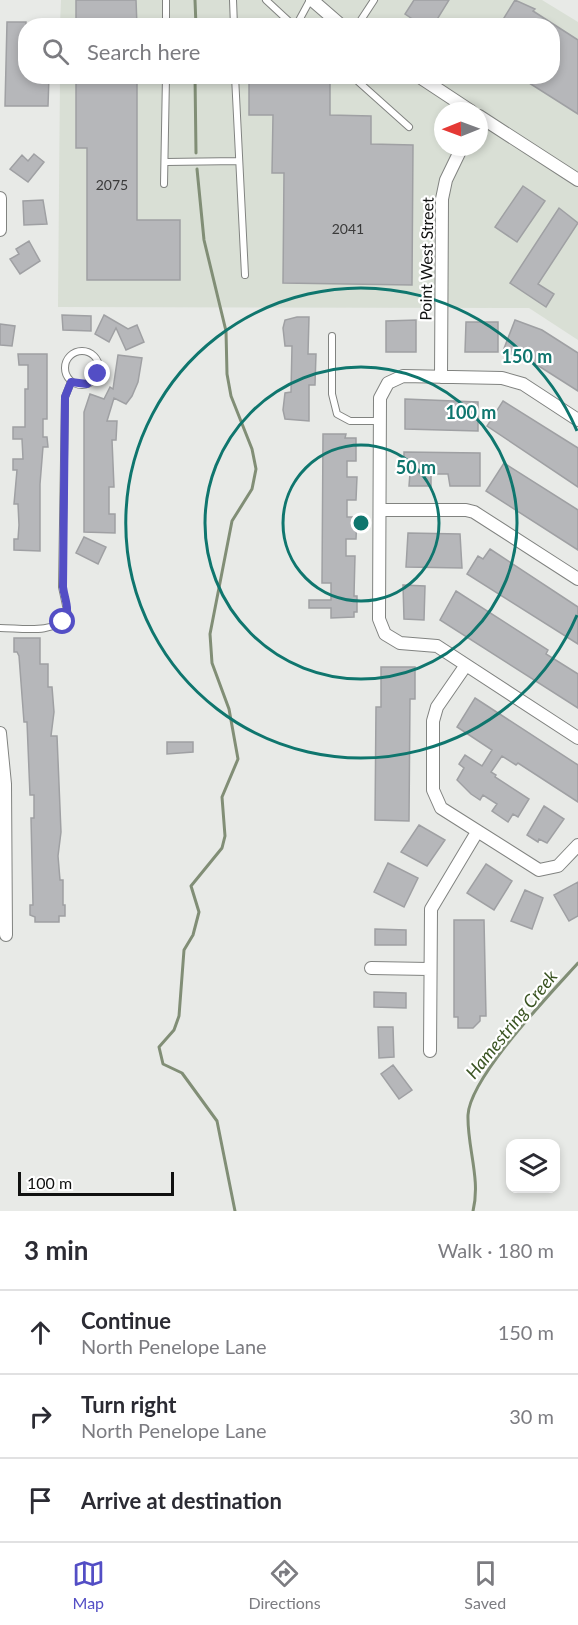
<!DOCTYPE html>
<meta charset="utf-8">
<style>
:root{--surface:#fff;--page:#f7f7f7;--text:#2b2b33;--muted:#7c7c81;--line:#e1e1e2;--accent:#534ec5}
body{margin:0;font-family:Lato,sans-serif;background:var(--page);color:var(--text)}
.controls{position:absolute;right:18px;bottom:18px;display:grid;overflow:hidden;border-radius:12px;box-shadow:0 3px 9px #0003}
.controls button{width:54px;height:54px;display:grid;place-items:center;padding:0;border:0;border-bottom:2px solid var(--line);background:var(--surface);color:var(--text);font:30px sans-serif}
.compass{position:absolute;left:434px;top:102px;width:54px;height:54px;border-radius:50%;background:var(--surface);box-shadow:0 3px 9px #0003;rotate:269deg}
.scale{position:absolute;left:18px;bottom:15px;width:156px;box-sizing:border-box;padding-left:6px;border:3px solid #101110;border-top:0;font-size:16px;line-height:21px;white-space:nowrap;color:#101110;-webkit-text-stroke:4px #fff;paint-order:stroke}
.stop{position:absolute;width:18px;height:18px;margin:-14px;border:4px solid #534ec5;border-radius:50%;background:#fff}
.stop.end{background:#534ec5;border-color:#fff;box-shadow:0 2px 6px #0008}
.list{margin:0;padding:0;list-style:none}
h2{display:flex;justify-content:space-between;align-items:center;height:78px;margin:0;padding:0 24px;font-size:26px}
h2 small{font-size:20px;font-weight:400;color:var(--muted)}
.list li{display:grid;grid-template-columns:39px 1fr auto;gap:18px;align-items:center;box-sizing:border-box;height:84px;padding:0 24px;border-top:2px solid var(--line)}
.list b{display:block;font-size:22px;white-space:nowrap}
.list p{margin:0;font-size:20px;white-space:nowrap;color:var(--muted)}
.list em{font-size:20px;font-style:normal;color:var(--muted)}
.icon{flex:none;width:33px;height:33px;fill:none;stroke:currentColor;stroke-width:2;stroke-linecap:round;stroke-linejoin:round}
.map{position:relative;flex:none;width:578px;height:1211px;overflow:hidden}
.search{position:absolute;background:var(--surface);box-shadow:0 3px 9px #0003;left:18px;right:18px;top:18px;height:66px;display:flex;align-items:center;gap:15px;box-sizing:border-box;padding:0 21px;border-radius:24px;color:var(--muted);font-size:22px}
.sheet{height:330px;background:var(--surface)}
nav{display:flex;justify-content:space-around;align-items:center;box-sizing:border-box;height:84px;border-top:2px solid var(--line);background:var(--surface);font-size:16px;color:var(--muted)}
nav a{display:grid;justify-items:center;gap:3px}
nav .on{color:var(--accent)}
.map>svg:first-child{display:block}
</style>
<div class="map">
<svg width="578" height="1211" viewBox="0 0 578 1211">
<rect width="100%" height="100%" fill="#e8eae7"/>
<path fill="#d9dfd5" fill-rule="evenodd" d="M61,0H542L578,22V340L529,308L58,307L60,77L552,76V26L60,25ZM443,111H479V147H443Z"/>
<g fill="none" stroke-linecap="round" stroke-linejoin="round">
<path stroke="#818e76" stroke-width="3" d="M195,0L196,26
M195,76L196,153
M197,169L204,240L226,331L227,374L231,396L252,449L256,469L252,489L232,521L210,634L212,663L229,709L238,759L222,797L225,836L222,848L191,886L199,912L193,935L184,950L179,1016L174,1030L159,1047L163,1064L182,1073L217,1121L235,1211
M473,1211C481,1179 467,1147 468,1115C470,1077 551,993 578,963"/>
</g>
<path fill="#b6b7ba" stroke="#9fa0a3" stroke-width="1.5" d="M76,0H136L137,26H76Z
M414,0H449L433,26H423L405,14Z
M515,0L535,9L533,11L578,40V114L518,76H552V26H499Z
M7,22H26V76H49L48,106H5Z
M76,76H137V220H180V280H87V148H76Z
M249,76L330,77V115L371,116V144L413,145L412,285L283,283L284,173H272L273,115H249Z
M34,154L44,162L28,182L10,169L22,155L28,161Z
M523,186L545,201L517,242L495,227Z
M43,200L47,224L24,225L23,201Z
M559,208L578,223L538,284L554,294L546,307L510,283Z
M29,241L40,261L20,274L10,259L19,254L16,249Z
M62,315L91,316V331L63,330Z
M104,315L128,329L137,325L144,342L126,350L116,328L109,342L95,334Z
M297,317H309L308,354H316L315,385H309V421L285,419L283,410L285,393L291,392L292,346H285L283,328L285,320Z
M416,320V352H386V321Z
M515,320L542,330L578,353V391L534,363L503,351Z
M466,322H498V352H465Z
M0,324L15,326L12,346L0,345Z
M18,354H47V419H43V437H47L48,447H43L40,484V551L14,550V539H18L19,525L18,504H14L17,470H13V459H23L22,439H13V427H25V389H28V365H19Z
M118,355L142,358L138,382L132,396L126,404L114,398L107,421H117L116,440H112L114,487H109V514H115V533L84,532V412L90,394L104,399L110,387L113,389Z
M405,399L478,402V431L405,429Z
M503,401L578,448V487L487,426Z
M323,434H346L345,438H356V461H347V477H357L356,500H347V517H357L356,539H346V556H355L354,596H357V612H354V617L331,618V608H309V600H331V583H322Z
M404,452L480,453V486H450L448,474H431V486H409L410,473H404Z
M504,463L578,510V550L486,491Z
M408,533L460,534L462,568L406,567Z
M84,537L106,547L98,564L76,553Z
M490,549L578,607V644L467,574L478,556L483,559Z
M403,585L425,586L424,620L404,619Z
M456,591L548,650L546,654L578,674V708L440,620Z
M14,638H40V664H48V687H52L54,712L51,736H57L61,832L58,856L60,880H63V905H65V916H59V922H35V917L30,915V905H33L31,818H34V795H30L27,722H24L19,656L17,652H14Z
M381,667H415V699H410L409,821L375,820L376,707H381Z
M475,698L578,765V802L518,763L516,765L502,756L491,772L496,775L495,777L529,799L518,817L513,814L508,822L492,811L497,804L483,795L480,800L471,794L457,780L464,768L459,764L465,755L482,766L492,750L457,727Z
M167,742H193V752L167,754Z
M544,806L564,819L547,843L539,839L538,842L527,835Z
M419,825L445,840L427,866L401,852Z
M388,863L418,878L404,907L374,892Z
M486,864L512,881L494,910L467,893Z
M578,882V916L569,921L554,895Z
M525,890L543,898L532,929L511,921Z
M454,920H484L486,1016H480V1021L473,1028H458V1017H454Z
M375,929L406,930V945H375Z
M374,992L406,993V1008L374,1007Z
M378,1027H393L394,1057L379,1058Z
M393,1065L412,1090L399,1099L381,1074Z"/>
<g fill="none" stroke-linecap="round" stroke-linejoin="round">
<defs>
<path id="lane" d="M166,0V26
M233,0L234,26
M266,0L294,26
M296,26L310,0
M357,26L374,0
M235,76L245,275
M352,76L409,127
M166,162L239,161
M164,184L166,76
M332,336V394L337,414L350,421H380
M65 368a17 17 0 1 1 34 0a17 17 0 1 1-34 0Z
M0,628C22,628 54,635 68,615L62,587L65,397L71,382"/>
<path id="street" d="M312,0L342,26
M418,76L471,111
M479,116L578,180
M0,198V230
M441,377L442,199L446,180L462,147
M578,420L523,384L502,378L403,376L388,383L380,398L379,619L385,634L400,643L437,646L578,738
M381,510H466L474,512L578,579
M466,665L437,707L433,721V790L441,808L539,870L558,866L578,845
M0,733L5,784L6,935
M371,968L429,969
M430,1051L431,909L477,832"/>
</defs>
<use href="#lane" stroke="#818380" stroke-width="8"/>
<use href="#street" stroke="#818380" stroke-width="14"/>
<use href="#lane" stroke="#fff" stroke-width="6"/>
<use href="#street" stroke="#fff" stroke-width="12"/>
</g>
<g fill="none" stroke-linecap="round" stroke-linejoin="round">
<path stroke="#534ec5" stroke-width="8" d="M63,622C71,610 65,601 63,587L65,397L71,382L87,384L98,374"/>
</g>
<g fill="none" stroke="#0f766e" stroke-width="3">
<circle cx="361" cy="523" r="78"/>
<circle cx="361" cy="523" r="156"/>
<path d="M577 615A235 235 0 1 1 577 431"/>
</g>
<g text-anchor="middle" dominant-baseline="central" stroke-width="4.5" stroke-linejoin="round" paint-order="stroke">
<g font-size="14" fill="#3a3a3a">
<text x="112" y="184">2075</text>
<text x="348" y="228">2041</text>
</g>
<g font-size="16" fill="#101110" stroke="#fff">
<text transform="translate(426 259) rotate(-89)">Point West Street</text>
</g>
<g font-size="18" font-style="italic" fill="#3a5422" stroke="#fff">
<text transform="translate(511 1024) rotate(-51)">Hamestring Creek</text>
</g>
</g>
<circle cx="361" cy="523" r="9" fill="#0f766e" stroke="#fff" stroke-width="3"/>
<g font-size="18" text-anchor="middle" font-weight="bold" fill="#0f766e" stroke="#fff" stroke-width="4.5" stroke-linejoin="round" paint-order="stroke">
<text x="527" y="363">150 m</text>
<text x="471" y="419">100 m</text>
<text x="416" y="474">50 m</text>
</g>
</svg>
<div class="controls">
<button><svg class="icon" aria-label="layers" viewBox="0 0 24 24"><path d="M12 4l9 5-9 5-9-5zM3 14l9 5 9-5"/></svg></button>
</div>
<svg class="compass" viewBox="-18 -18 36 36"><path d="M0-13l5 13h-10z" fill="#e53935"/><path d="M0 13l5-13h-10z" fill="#7c7c81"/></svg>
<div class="scale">100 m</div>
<div class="stop" style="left:63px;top:622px"></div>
<div class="stop end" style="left:98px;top:374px"></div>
<div class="search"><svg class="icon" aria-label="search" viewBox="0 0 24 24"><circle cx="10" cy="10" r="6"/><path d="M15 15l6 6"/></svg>Search here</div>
</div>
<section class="sheet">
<h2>3 min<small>Walk · 180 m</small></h2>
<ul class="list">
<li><svg class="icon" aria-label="ahead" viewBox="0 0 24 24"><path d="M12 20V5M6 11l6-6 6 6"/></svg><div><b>Continue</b><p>North Penelope Lane</p></div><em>150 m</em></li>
<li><svg class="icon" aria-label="right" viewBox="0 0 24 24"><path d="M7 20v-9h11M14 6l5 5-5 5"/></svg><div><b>Turn right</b><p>North Penelope Lane</p></div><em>30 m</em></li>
<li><svg class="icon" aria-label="arrive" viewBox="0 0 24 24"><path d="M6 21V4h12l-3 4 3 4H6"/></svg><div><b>Arrive at destination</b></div></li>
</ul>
</section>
<nav>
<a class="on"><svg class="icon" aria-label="map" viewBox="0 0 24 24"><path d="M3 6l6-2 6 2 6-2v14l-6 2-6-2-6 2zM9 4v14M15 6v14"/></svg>Map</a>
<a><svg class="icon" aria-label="directions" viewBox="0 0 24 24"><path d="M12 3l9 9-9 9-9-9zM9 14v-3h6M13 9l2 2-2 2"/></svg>Directions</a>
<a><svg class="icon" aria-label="saved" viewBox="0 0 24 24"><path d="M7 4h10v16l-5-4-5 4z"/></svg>Saved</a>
</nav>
